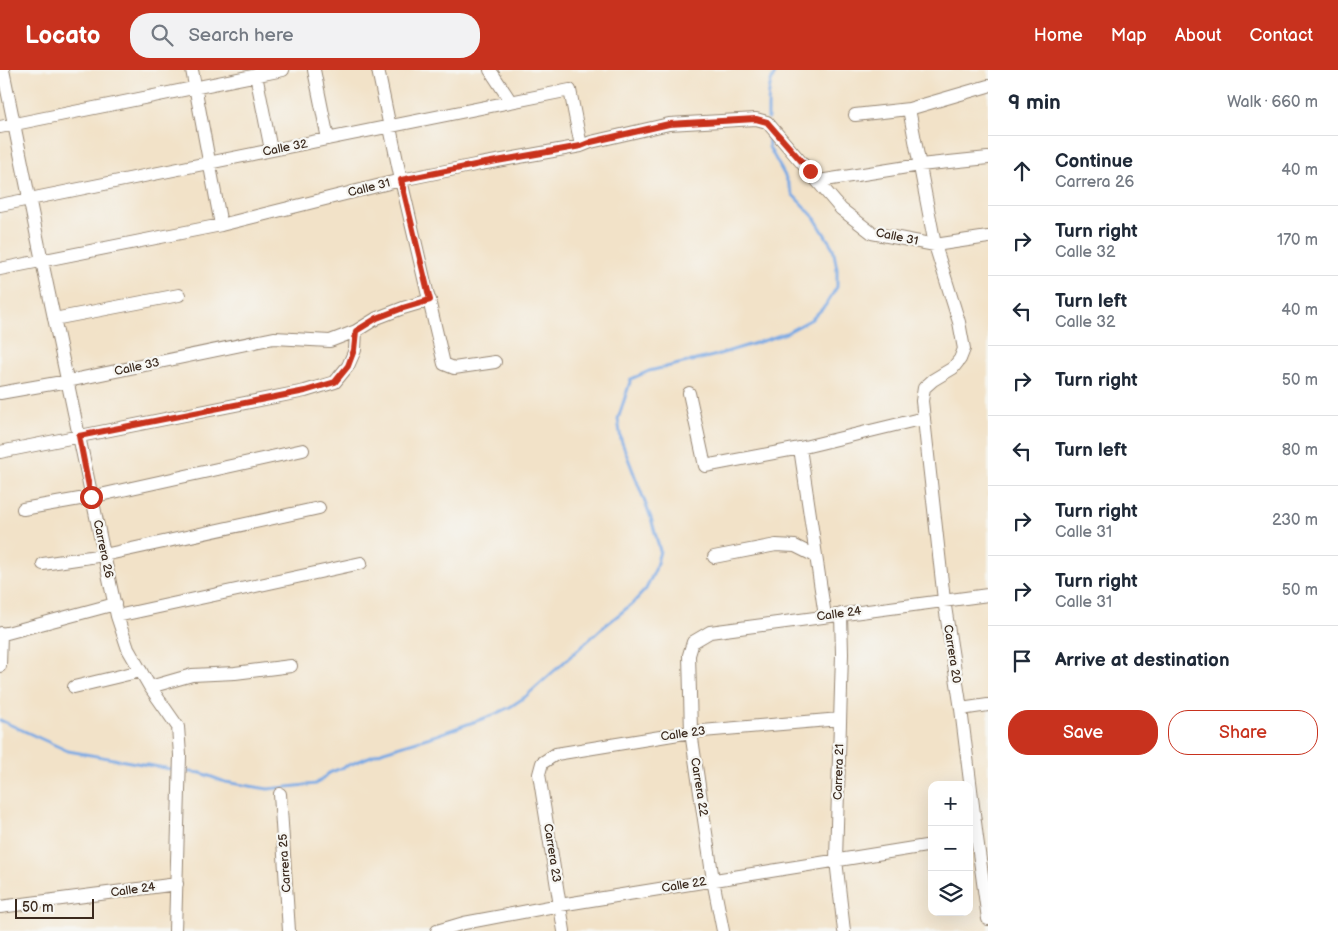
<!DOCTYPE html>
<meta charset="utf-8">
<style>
:root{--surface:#fff;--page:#f2f2f3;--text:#1f2937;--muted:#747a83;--line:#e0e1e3;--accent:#c8321e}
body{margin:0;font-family:"Balsamiq Sans",sans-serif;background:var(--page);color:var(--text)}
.controls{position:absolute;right:15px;bottom:15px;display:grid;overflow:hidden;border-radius:10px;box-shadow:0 5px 20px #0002}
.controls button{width:45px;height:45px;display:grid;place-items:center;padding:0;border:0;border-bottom:1px solid var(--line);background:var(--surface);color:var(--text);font:25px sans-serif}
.scale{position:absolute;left:15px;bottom:12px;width:79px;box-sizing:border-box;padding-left:5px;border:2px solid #3b2a1e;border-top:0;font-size:14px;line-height:18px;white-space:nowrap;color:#3b2a1e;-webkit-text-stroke:4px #f6f6f2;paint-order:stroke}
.stop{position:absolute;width:15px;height:15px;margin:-11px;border:4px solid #c8321e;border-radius:50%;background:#fff}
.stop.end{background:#c8321e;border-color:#fff;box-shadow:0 1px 5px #0008}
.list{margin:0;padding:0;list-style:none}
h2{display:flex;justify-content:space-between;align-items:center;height:65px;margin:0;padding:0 20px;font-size:21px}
h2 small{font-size:16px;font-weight:400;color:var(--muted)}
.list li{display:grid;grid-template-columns:32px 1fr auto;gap:15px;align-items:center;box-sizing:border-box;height:70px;padding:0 20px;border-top:1px solid var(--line)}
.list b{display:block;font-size:19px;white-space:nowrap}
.list p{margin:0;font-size:16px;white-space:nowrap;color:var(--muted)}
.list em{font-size:16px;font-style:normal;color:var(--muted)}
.actions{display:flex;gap:10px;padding:15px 20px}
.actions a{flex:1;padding:11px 0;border:1px solid var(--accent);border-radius:20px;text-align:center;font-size:18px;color:var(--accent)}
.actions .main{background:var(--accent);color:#fff}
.icon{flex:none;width:28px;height:28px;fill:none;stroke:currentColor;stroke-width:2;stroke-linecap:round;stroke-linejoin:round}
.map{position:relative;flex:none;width:988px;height:861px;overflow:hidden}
header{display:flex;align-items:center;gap:30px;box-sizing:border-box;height:70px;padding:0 25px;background:var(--accent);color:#fff}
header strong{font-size:24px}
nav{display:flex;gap:28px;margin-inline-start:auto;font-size:18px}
.search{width:350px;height:45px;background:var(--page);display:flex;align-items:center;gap:12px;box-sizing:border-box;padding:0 18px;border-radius:20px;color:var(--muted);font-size:19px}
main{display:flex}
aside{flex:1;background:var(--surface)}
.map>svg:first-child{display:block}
</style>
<header>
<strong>Locato</strong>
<div class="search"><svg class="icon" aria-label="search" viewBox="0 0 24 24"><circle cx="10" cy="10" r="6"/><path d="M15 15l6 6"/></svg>Search here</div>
<nav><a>Home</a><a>Map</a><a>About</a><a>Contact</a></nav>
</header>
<main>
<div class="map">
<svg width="988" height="861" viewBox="0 0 988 861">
<rect width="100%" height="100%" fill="#f6f6f2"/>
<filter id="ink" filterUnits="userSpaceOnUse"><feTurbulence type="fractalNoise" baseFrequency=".02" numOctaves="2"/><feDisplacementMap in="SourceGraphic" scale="10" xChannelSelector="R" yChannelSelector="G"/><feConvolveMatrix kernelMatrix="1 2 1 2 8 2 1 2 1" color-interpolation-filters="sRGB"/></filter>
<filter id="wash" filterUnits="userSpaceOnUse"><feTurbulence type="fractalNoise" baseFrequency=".0096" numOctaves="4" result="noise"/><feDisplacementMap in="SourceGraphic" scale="20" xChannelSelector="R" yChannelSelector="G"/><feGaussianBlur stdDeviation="1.12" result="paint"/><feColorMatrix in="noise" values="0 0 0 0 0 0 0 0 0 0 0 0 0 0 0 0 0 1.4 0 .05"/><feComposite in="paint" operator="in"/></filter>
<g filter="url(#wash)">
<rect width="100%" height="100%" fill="#f2e2c8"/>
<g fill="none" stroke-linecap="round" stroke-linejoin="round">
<path stroke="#79a9e4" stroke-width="3" d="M768,49C768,35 767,10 778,0
M0,650L68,681L176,700
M182,701L201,703L225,712L268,719L316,714L329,703L384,681L437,665L493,645L510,637L525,627L601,559L632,534L646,519L655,500L660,481L651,448L621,370L618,349L631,309L649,301L713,286L769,269L786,263L812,249L825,236L837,217V199L833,178L814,147L793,125L785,106L769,77L768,61"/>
</g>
</g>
<g filter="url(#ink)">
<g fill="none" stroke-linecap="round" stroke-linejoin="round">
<defs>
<path id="minor" d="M3,0L42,191L117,546L128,579L150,617L178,657L180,685L175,861
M192,0L221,155
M314,0L328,69
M378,0L401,110L444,294L454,298L495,292
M490,0L511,32
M256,5L271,80
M909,39L935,175L959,252L964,279L960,289L953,298L933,310L924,318L922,331L944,530L961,639L977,768L988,849
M855,45L909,39L988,16
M0,57L283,0
M819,111L920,95L988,88
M0,135L570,20L581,76
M0,199L221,155L401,110L480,94L581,76L591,72L669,54L756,49L767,52L841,139L872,163L935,175L988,167
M54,249L179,225
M0,323L68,311L274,268L330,271L356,261L377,248L403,238L430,230
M689,323L705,396L800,378L924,348
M800,378L825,546
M0,382L305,321L335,312L348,296L355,280L356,261
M23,439L91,427L303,380
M714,487L776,475L795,476L815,486
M43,494L104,485L319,438
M841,544L842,584L836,790L844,861
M117,546L361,493
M0,564L7,563L115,534
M0,596L1,563
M74,617L141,601
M150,617L192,605L235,603L291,596
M961,639L988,635
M280,724L289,861
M0,837L177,814
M437,861L464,853L560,835L932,775
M564,861L539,704L542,693L556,684L691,662L840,649
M723,861L713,810L691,662L689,585L693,572L710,562L988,525"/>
</defs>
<use href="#minor" stroke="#968673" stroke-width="14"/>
<use href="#minor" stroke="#fff" stroke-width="12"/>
</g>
</g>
<g fill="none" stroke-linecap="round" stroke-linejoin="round" filter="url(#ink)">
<path stroke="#c8321e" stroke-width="6" d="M91,427L79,366L305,321L335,312L348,296L354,280L356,261L377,248L403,238L430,230L401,110L480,94L581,76L591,72L669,54L756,49L767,52L810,101"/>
</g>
<g text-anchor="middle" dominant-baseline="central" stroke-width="4.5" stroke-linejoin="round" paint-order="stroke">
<g font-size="12" fill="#3b2a1e" stroke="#f6f6f2">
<text transform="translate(285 78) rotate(-11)">Calle 32</text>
<text transform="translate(369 118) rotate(-14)">Calle 31</text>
<text transform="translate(897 167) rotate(12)">Calle 31</text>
<text transform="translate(137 297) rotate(-12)">Calle 33</text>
<text transform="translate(103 479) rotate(78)">Carrera 26</text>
<text transform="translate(839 544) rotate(-8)">Calle 24</text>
<text transform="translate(952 584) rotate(81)">Carrera 20</text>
<text transform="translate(683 664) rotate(-8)">Calle 23</text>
<text transform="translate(839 702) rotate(-88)">Carrera 21</text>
<text transform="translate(699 717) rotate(81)">Carrera 22</text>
<text transform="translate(552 783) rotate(81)">Carrera 23</text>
<text transform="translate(285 793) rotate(-94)">Carrera 25</text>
<text transform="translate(684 815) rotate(-9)">Calle 22</text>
<text transform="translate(133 820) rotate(-8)">Calle 24</text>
</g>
</g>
</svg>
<div class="controls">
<button>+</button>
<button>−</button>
<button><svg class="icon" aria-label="layers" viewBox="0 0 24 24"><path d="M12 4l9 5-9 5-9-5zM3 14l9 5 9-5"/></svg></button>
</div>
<div class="scale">50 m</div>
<div class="stop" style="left:91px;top:427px"></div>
<div class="stop end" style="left:810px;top:101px"></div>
</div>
<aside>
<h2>9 min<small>Walk · 660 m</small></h2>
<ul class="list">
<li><svg class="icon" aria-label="ahead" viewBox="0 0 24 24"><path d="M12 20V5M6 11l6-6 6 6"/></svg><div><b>Continue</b><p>Carrera 26</p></div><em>40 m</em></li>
<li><svg class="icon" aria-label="right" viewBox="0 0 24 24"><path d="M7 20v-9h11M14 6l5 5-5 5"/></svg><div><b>Turn right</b><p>Calle 32</p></div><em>170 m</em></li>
<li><svg class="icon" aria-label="left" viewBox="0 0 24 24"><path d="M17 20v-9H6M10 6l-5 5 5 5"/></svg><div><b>Turn left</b><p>Calle 32</p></div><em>40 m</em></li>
<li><svg class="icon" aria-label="right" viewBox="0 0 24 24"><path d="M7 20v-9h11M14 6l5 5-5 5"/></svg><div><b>Turn right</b></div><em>50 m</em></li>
<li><svg class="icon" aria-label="left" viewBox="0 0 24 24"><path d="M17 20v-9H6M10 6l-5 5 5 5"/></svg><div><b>Turn left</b></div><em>80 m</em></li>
<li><svg class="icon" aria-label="right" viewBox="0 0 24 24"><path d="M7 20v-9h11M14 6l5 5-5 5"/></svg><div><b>Turn right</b><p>Calle 31</p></div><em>230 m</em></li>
<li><svg class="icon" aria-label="right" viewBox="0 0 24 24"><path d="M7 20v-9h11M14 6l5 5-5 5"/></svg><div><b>Turn right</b><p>Calle 31</p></div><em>50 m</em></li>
<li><svg class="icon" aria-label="arrive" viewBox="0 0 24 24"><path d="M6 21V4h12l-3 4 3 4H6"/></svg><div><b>Arrive at destination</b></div></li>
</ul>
<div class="actions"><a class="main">Save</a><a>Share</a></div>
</aside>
</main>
